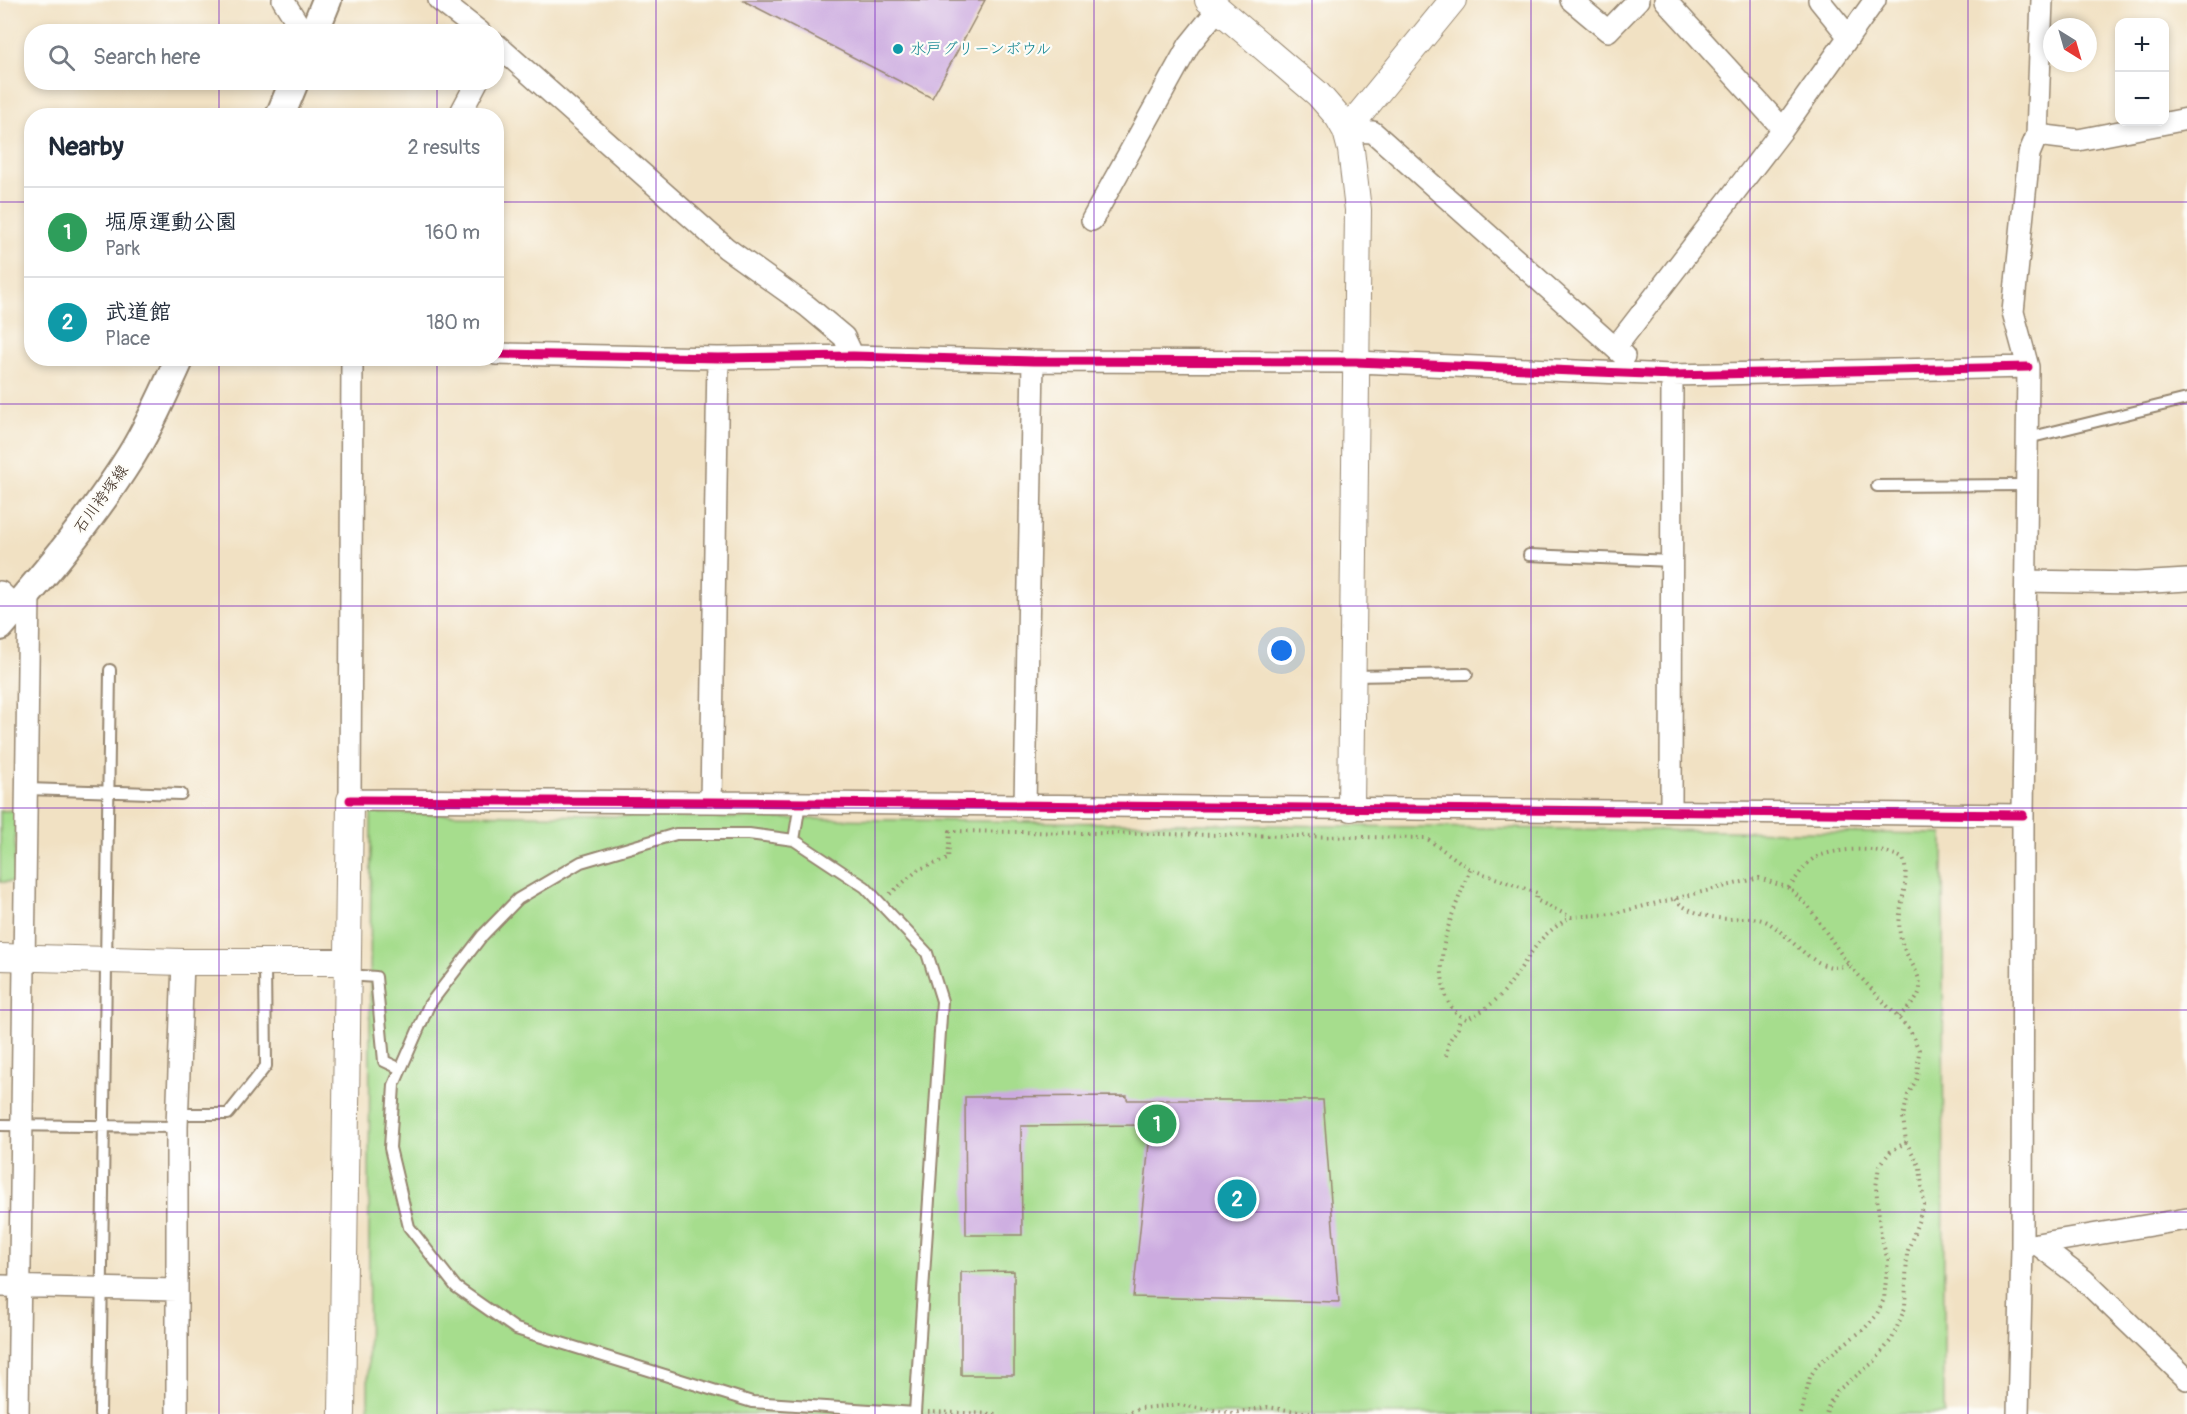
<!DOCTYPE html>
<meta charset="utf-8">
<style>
:root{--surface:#fff;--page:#f2f2f3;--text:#1f2937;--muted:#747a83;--line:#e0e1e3;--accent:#111827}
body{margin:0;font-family:Pangolin,"Klee One",sans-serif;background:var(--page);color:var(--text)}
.controls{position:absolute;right:18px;top:18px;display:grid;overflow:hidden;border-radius:12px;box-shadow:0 3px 9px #0003}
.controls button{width:54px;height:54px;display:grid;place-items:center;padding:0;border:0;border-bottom:2px solid var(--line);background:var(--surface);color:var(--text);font:30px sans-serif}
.compass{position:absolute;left:2043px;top:18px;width:54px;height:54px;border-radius:50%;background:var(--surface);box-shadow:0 3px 9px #0003;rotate:143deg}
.you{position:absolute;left:1282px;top:651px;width:21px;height:21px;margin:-15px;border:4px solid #fff;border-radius:50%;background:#1a73e8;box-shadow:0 0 0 9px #1a73e833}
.badge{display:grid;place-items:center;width:39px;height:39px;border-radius:50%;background:var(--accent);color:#fff;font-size:20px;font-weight:700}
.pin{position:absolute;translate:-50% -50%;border:3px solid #fff;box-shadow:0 2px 6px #0006}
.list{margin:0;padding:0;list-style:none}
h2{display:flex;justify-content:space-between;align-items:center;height:78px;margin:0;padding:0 24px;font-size:26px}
h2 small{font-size:20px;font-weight:400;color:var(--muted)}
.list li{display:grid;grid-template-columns:39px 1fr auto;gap:18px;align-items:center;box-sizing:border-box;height:90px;padding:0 24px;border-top:2px solid var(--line)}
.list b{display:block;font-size:22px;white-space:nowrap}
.list p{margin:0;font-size:20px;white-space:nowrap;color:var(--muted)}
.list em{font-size:20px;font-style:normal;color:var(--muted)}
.icon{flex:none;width:33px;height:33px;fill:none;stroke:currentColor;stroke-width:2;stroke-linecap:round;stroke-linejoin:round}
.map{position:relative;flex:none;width:2187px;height:1414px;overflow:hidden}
.search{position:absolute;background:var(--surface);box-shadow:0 3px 9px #0003;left:24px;top:24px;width:480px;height:66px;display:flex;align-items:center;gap:15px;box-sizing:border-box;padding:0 21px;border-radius:24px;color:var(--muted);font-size:22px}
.panel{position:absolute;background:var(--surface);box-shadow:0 3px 9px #0003;left:24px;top:108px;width:480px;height:258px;border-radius:24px}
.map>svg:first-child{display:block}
</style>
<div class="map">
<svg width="2187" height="1414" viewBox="0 0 2187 1414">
<rect width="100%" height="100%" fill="#fdfcf7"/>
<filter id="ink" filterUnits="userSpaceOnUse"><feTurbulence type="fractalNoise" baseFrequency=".0167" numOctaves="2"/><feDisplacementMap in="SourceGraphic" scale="12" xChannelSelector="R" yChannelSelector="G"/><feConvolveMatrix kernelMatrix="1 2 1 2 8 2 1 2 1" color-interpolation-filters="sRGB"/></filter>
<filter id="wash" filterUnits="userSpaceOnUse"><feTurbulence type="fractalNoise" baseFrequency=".008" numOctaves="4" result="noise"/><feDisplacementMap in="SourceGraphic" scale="24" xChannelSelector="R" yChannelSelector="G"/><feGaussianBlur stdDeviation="1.35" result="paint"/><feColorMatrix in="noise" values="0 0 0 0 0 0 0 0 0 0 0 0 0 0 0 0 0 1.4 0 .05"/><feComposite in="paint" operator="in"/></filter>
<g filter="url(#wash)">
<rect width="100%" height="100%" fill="#f1e1c3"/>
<path fill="#a6dd8d" stroke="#708456" stroke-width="1.5" d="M16,810L14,882H0V811Z
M371,813L1943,834L1944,1414H368Z"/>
<g id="blocks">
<path fill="#ccabe0" d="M742,0H985L932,98Z
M1127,1096V1100H1323L1339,1302L1133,1297L1151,1125L1021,1126L1022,1235H966L965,1097Z
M1014,1271V1375H961V1272Z"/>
</g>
</g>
<g filter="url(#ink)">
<use href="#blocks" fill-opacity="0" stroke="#968670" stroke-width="1.5"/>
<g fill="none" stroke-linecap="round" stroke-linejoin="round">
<defs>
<path id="service" d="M2028,438L2187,399
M1877,486L2027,485
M1529,555L1672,561
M1352,676L1467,674
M27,789L181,794
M794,840L800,803
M348,975L376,977L384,1061L401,1069
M177,1114H228L266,1066L265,963
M0,1125L177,1127
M100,1414L110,670
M915,1414V1413L942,1001L927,953L865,887L794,840L749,834H676L581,862L518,899L482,936L429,1005L394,1085L390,1148L409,1227L456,1287L516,1329L752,1402L915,1413"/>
<path id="minor" d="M283,0L303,32
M439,0L480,32
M1571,0L1608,31L1638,0
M1819,0L1849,37
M496,44L726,248L807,306L844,337L853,356
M459,116L477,82
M1783,129L1875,0
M1346,131L1373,132L1624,356
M2037,135L2078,140L2187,119
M1092,220L1189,45L1218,9
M1615,348L1783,129L1665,0
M496,354L718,358L853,356L1033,361L1356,362L1672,375L2028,367
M352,358L350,800L711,802L2023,815
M2026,581L2136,583L2187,580
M0,592L16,607
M711,802L718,358
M1025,805L1033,361
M1671,811L1672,375
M2037,1244L2084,1280L2187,1379
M2031,1245L2187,1219
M0,1286L176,1290
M18,1414L29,593
M177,1414V1127L183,962
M2018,1414L2022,1247L2023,815L2028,367L2013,312L2029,154L2037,135L2042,0"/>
<path id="tertiary" d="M1208,0L1318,94L1338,117L1346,131L1351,150L1358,210L1351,808
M1346,131L1453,0
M0,957L183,962H347
M342,1414L350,800"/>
<path id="secondary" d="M314,32L327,0
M280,116L294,82
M0,626C47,572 93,517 131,456C150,425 165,391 180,358"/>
</defs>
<use href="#service" stroke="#968670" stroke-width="14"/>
<use href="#minor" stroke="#968670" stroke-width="24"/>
<use href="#tertiary" stroke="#968670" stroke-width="28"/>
<use href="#secondary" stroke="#968670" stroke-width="32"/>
<path stroke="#968670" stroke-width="4" stroke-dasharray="1.5 4.5" stroke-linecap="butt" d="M1470,869C1455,911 1432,949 1446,996C1449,1006 1457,1016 1467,1019C1509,999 1514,973 1540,941C1548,931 1560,924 1570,917
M1789,888C1796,879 1803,866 1813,859C1832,847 1885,846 1903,859C1913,885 1891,913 1903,946C1908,960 1924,977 1919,993C1916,1002 1905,1011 1898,1017
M890,894L919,869L948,859L950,831L1426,838L1470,869L1537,893L1536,900L1571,917L1612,914L1759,878L1789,888L1808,906L1848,964L1910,1030L1919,1050L1917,1078L1908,1095L1903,1117L1906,1142L1920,1167L1924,1205L1907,1253L1905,1308L1892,1339L1875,1361L1837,1391L1829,1404L1826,1414
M1675,899C1685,912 1714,919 1730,919C1742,918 1755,916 1767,922C1791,935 1818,979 1848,964
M1446,1056L1449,1041L1458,1028L1460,1017
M928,1412L1000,1414
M1125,1414L1141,1408L1179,1405L1233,1413L1267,1407L1318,1414
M1801,1414L1810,1377L1818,1364L1864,1329L1876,1316L1884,1299L1888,1260L1881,1238L1876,1187L1879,1166L1890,1152L1906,1142"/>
<use href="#service" stroke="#fff" stroke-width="10"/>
<use href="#minor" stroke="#fff" stroke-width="21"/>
<use href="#tertiary" stroke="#fff" stroke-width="26"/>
<use href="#secondary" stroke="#fff" stroke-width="28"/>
<defs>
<path id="cycleway" d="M496,354L718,358L853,356L1033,361L1356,362L1672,375L2028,367
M350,800L711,802L2023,815"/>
</defs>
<use href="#cycleway" stroke="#fdfcf7" stroke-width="13"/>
<use href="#cycleway" stroke="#d6006c" stroke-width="9"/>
</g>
</g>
<path fill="none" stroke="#7b2cbf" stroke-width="1.5" stroke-opacity="0.55" d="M219,0V32M437,0V32M656,0V1414M875,0V1414M1094,0V1414M1312,0V1414M1531,0V1414M1750,0V1414M1968,0V1414M219,82V116M437,82V116M0,202H32M496,202H2187M219,358V1414M437,358V1414M0,404H2187M0,606H2187M0,808H2187M0,1010H2187M0,1212H2187"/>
<circle fill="#0f9aa8" stroke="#fdfcf7" stroke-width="2" cx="898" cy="49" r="6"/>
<g text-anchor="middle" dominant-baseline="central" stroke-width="4.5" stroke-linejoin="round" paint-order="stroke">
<g font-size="16" fill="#0d838f" stroke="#fdfcf7" text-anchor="start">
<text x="910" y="49">水戸グリーンボウル</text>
</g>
<g font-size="16" fill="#3b2a1e" stroke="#fdfcf7">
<text transform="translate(101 499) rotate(-54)">石川袴塚線</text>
</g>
</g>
</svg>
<div class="controls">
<button>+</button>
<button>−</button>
</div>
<svg class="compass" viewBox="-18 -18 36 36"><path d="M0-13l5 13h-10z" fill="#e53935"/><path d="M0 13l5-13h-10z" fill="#747a83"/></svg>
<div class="you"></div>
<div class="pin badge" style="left:1157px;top:1124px;background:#2e9e5b">1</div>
<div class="pin badge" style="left:1237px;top:1199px;background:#0f9aa8">2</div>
<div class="search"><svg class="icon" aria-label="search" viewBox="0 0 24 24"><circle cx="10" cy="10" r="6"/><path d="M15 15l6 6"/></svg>Search here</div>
<section class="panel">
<h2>Nearby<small>2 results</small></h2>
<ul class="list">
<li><span class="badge" style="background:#2e9e5b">1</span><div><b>堀原運動公園</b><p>Park</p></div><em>160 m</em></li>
<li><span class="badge" style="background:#0f9aa8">2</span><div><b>武道館</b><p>Place</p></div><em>180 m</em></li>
</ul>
</section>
</div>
